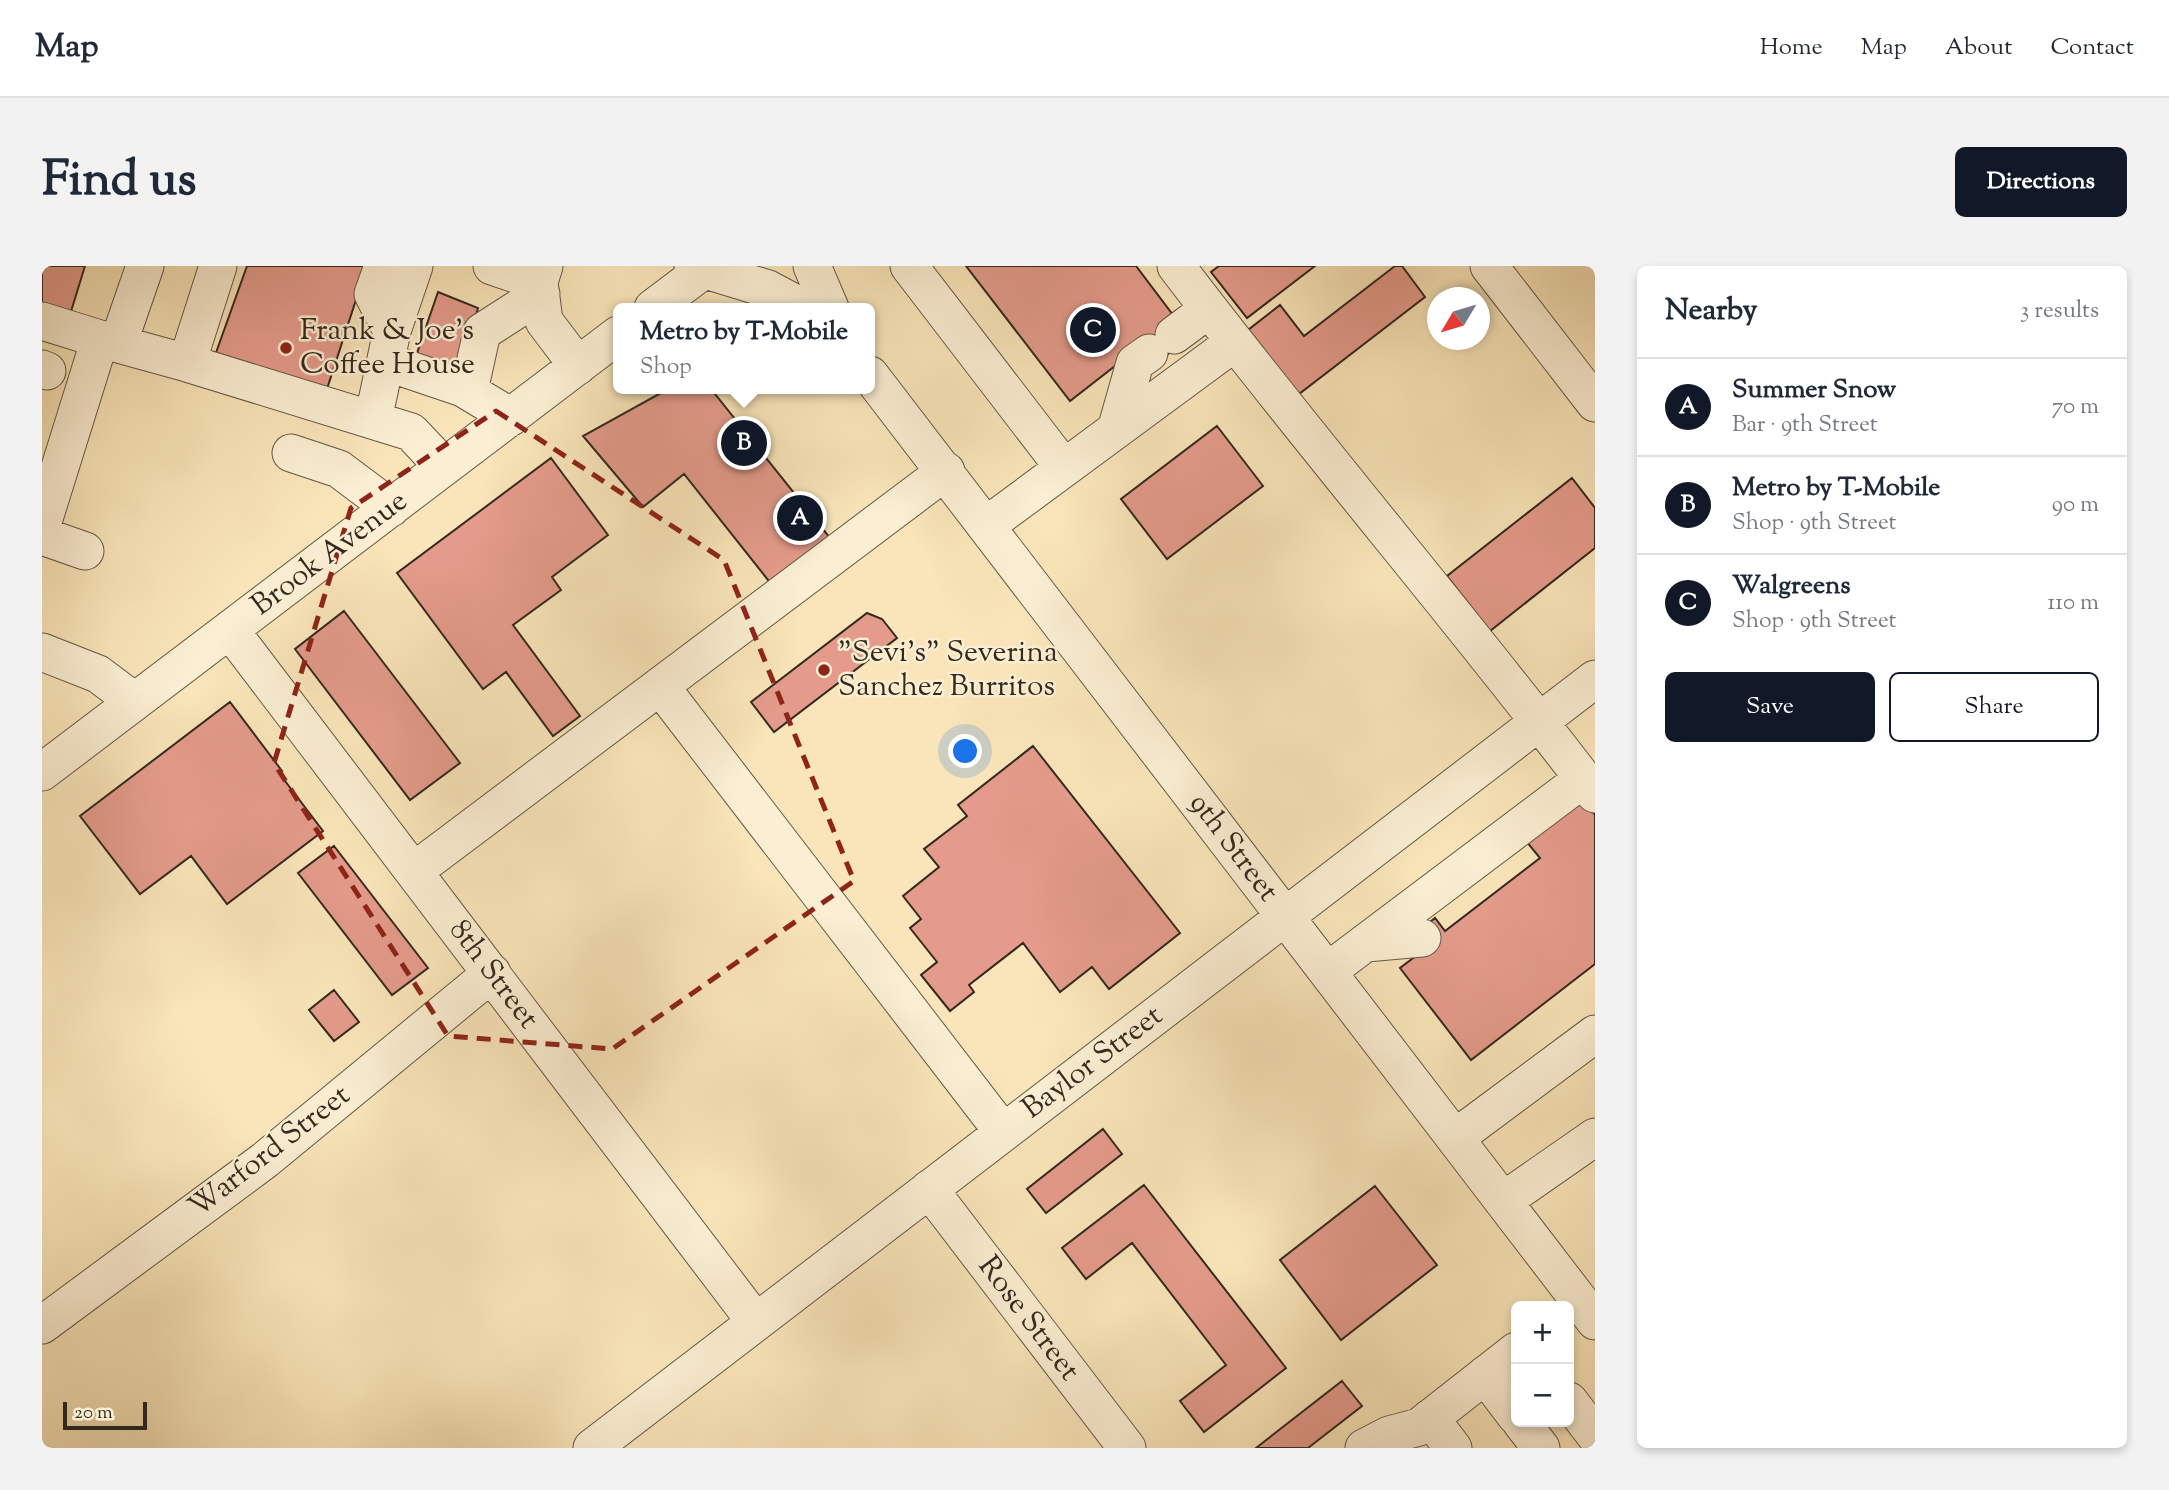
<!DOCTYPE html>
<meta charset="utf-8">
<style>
:root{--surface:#fff;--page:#f2f2f3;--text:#1f2937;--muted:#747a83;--line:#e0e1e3;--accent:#111827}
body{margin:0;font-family:"Sorts Mill Goudy",serif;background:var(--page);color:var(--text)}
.controls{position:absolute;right:21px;bottom:21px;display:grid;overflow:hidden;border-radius:10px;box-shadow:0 4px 10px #0003}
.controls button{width:63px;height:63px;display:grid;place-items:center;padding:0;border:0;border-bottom:2px solid var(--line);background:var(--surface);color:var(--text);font:35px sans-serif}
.compass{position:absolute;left:1385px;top:21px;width:63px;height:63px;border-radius:50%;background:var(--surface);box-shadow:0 4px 10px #0003;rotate:232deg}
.scale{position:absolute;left:21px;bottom:18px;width:84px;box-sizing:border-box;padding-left:7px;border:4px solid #33291f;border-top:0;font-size:19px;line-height:24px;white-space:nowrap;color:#33291f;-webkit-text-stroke:5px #fbeed2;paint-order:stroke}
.you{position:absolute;left:924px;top:486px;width:24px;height:24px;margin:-18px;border:5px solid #fff;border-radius:50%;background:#1a73e8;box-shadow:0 0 0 10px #1a73e833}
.badge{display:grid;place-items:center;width:46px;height:46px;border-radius:50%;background:var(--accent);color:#fff;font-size:23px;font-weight:700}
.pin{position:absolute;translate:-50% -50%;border:4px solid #fff;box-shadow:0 2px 7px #0006}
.popup{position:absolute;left:571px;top:37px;width:262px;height:91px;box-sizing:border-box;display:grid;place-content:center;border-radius:10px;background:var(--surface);filter:drop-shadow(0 2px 5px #0005);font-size:23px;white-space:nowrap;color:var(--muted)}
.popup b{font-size:26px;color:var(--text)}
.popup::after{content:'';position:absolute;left:50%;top:100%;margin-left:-14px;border:14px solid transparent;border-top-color:var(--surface)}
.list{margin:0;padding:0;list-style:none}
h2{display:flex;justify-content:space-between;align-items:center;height:91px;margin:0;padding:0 28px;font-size:30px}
h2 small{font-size:23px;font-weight:400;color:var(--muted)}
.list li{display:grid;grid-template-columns:46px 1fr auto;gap:21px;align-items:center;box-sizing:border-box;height:98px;padding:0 28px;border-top:2px solid var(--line)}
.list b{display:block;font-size:26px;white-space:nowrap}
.list p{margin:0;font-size:23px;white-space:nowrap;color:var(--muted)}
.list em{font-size:23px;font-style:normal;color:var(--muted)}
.actions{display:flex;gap:14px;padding:21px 28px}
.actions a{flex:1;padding:16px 0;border:2px solid var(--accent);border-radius:10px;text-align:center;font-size:24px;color:var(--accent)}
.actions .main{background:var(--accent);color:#fff}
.map{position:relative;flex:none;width:1553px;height:1182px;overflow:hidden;border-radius:10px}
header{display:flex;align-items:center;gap:42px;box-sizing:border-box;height:98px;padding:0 35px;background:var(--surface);border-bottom:2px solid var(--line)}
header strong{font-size:33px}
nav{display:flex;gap:38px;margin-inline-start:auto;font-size:24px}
.intro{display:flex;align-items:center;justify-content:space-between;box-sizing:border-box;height:168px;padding:0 42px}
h1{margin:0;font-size:49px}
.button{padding:18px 32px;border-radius:10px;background:var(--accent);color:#fff;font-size:24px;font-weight:700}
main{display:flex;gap:42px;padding:0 42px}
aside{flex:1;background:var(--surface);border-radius:10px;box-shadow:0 4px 10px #0003}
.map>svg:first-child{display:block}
</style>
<header>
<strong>Map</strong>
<nav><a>Home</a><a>Map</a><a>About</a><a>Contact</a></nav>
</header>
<div class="intro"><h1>Find us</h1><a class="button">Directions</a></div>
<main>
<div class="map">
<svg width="1553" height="1182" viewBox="0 0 1553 1182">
<rect width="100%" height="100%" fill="#f9e5b9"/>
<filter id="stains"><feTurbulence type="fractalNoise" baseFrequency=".00286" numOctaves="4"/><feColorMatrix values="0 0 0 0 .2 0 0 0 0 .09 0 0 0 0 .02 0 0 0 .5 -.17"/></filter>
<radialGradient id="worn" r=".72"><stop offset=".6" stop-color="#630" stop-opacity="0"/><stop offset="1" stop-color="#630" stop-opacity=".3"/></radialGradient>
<path fill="#e49b8b" stroke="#33291f" stroke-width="2" d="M0,0H43L27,52L0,43Z
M205,0H325L283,129L171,95Z
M924,0H1094L1134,53L1139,78L1114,97L1100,79L1028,135Z
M1177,0H1273L1205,52L1169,6Z
M1353,0H1360L1383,31L1257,128L1206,64L1238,39L1262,70Z
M396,26L436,42L417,109L373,93Z
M626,123H669L792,277L734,324L642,208L601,241L541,170Z
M1175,160L1221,220L1125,293L1079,233Z
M509,192L566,269L510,311L519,324L471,359L538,450L511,470L464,406L441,423L355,307Z
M1530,212L1553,242V282L1448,365L1405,310Z
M302,345L418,497L368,534L253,383Z
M825,347L840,353L855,372L732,466L709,436Z
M188,436L240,505L237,507L281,565L185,638L149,590L98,628L38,550Z
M991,480L1138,667L1067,723L1050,701L1018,726L981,677L927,719L932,726L908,745L879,709L895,696L868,662L879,653L861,630L897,601L882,583L925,550L916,539Z
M1540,532L1553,549V698L1429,794L1358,702L1387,680L1376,666L1393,652L1403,665L1498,592L1484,575Z
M292,580L386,702L350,729L256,607Z
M292,724L317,756L292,775L267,744Z
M1061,863L1080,888L1004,947L985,923Z
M1102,919L1244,1102L1162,1166L1138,1135L1184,1099L1090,977L1044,1013L1020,982Z
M1333,920L1395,999L1299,1074L1238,994Z
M1300,1115L1320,1140L1266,1182H1214Z"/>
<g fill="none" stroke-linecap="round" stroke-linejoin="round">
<defs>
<path id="minor" d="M341,0L331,28L350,65
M450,0L497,16
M502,0L497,16L502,55L536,100
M651,0L726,23L762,42
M770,0L788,42
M867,0L1022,202
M1134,0C1270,179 1417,349 1553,528
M1447,0L1553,137
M611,42L667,0
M0,55L58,73
M1132,69L1167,43
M76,78L145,97L369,166L402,201
M344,96L421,122L469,151
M145,97L176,0
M0,103L5,105
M828,109L1553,1055
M427,125L440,66L499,28
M331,154L350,65L372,0
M1074,164L1093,97L1107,87
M249,187L297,203L349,242
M0,259L58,73L76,78L103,0
M945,259L1193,76
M0,270L43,285
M188,364L713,1055
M0,386L56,408L92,435
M618,420L961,866
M0,506L576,69
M372,605L904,205
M1324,677L1380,672
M1286,705L1541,513
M1413,872L1553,768
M887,923L1085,1182
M1461,935L1553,871
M0,1059L223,894L450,707
M1443,1109L1474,1150
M1527,1135L1553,1169
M1388,1152L1411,1182
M1479,1156L1499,1182
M550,1182L1553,413
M1322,1182L1347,1169L1377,1161L1474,1085"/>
</defs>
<use href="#minor" stroke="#645846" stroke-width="39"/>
<use href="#minor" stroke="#fbeed2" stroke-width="37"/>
</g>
<path fill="none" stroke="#8f2418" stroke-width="5" stroke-dasharray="14 9" stroke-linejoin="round" d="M454,145L682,294L812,615L570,783L406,770L232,497L309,242Z"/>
<g fill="#8f2418" stroke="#fbeed2" stroke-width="2.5">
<circle cx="244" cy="82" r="7"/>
<circle cx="782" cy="404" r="7"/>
</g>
<g text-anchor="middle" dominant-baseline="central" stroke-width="5" stroke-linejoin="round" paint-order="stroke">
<g font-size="30" fill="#33291f" stroke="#fbeed2" text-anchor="start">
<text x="258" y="65">Frank &amp; Joe's<tspan x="258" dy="34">Coffee House</tspan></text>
<text x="796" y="387">"Sevi's" Severina<tspan x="796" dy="34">Sanchez Burritos</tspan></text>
</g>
<g font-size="30" fill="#33291f" stroke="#fbeed2">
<text transform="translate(288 288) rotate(-37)">Brook Avenue</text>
<text transform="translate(1191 582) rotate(53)">9th Street</text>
<text transform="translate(451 709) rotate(53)">8th Street</text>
<text transform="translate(1051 797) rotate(-37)">Baylor Street</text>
<text transform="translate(228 886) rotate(-38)">Warford Street</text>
<text transform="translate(986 1053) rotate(53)">Rose Street</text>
</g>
</g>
<rect width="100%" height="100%" filter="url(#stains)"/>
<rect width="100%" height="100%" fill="url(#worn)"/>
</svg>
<div class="controls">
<button>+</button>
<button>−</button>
</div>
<svg class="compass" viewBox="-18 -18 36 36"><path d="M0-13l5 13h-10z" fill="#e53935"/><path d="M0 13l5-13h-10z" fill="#747a83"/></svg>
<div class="scale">20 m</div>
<div class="you"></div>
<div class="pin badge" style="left:758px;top:252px">A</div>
<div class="pin badge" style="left:702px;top:177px">B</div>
<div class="popup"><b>Metro by T-Mobile</b>Shop</div>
<div class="pin badge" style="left:1051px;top:64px">C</div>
</div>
<aside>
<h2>Nearby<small>3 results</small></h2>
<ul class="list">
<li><span class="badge">A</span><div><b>Summer Snow</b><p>Bar · 9th Street</p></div><em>70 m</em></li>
<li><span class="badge">B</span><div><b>Metro by T-Mobile</b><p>Shop · 9th Street</p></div><em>90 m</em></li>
<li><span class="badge">C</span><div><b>Walgreens</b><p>Shop · 9th Street</p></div><em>110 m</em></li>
</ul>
<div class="actions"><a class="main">Save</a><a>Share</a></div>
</aside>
</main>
